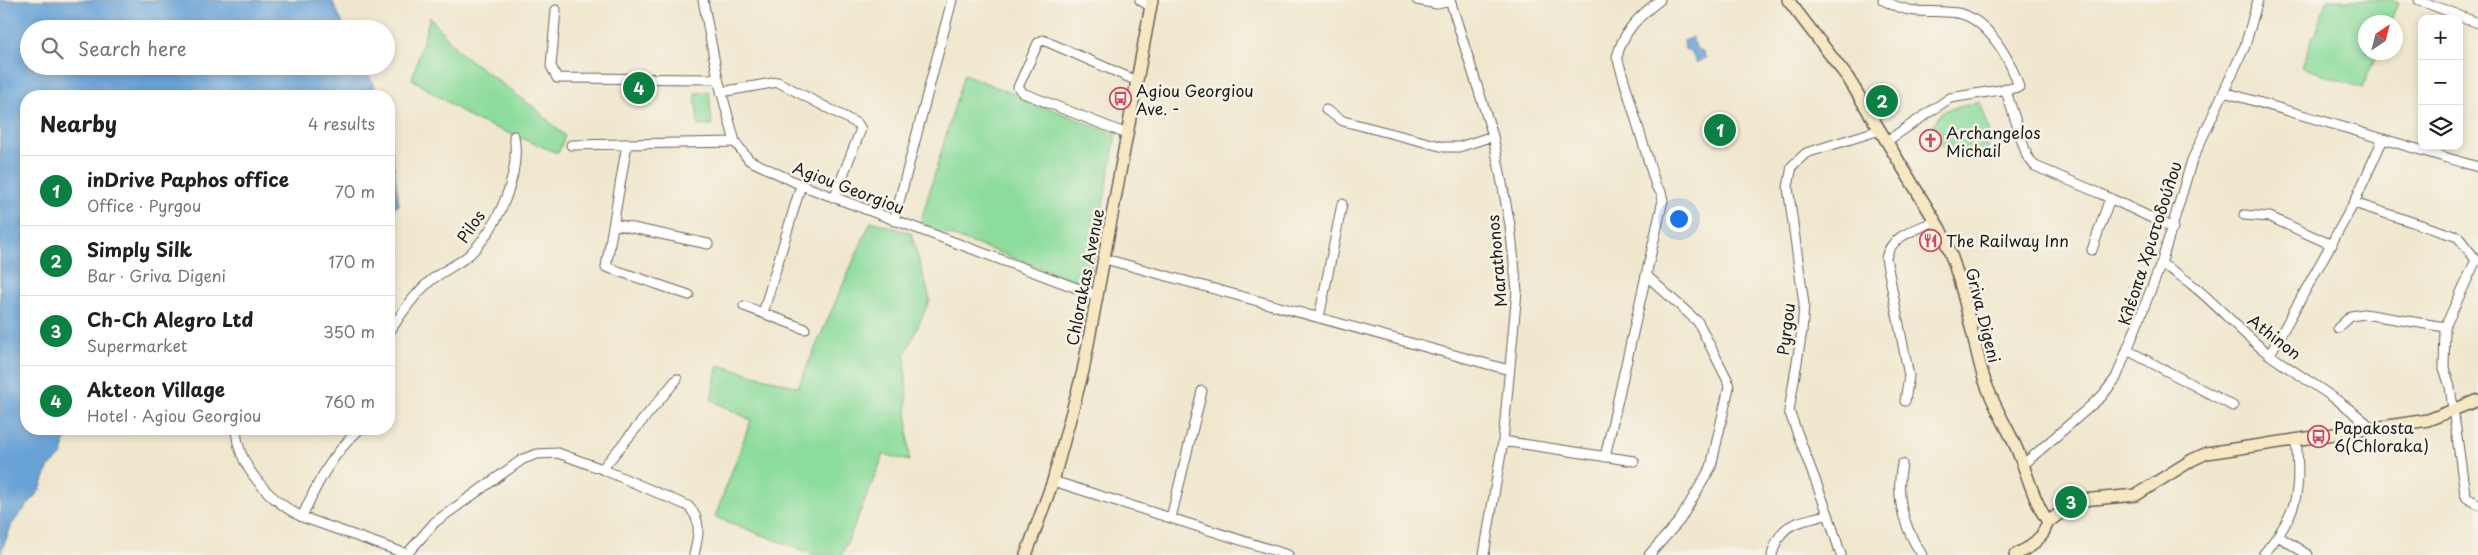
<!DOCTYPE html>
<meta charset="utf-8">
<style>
:root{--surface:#fff;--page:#f2f2f2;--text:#202124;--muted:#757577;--line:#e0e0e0;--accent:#0b8043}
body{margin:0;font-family:"Playpen Sans",sans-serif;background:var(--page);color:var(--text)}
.controls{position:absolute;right:15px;top:15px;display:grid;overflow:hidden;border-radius:10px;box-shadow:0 2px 8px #0003}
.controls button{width:45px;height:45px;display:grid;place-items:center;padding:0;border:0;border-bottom:1px solid var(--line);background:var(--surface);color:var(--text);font:25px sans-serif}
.compass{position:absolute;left:2358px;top:15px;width:45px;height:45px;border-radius:50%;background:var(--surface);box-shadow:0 2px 8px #0003;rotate:35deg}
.you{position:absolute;left:1678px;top:218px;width:18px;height:18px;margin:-12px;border:4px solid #fff;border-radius:50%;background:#1a73e8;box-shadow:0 0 0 8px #1a73e833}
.badge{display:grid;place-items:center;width:32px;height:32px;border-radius:50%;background:var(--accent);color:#fff;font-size:16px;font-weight:700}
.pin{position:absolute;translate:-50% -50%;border:2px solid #fff;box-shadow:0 1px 5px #0006}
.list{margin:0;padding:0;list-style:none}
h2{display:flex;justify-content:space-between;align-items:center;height:65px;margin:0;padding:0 20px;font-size:21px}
h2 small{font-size:16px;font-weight:400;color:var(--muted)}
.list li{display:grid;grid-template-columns:32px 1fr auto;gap:15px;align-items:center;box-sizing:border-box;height:70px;padding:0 20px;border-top:1px solid var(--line)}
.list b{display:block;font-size:19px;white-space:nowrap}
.list p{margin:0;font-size:16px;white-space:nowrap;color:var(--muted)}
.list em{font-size:16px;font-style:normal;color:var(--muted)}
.icon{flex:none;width:28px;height:28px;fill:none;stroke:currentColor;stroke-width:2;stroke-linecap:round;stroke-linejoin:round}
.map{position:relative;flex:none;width:2478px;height:555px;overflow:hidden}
.search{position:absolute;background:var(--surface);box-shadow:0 2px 8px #0003;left:20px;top:20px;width:375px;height:55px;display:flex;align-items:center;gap:12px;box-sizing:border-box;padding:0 18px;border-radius:28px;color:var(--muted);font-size:19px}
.panel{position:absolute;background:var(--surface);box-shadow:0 2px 8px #0003;left:20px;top:90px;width:375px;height:345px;border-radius:20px}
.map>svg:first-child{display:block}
</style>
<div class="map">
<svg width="2478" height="555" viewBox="0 0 2478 555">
<rect width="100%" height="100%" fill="#f7f3e8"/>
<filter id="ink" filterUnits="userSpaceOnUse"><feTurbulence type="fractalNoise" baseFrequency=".02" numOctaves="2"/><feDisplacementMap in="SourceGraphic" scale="10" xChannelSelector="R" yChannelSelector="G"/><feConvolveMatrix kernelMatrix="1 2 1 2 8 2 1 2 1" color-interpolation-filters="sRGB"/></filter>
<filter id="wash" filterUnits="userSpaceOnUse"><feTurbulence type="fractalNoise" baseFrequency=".0096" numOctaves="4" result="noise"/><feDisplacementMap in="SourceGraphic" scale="20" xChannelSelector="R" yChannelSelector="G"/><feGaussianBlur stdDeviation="1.12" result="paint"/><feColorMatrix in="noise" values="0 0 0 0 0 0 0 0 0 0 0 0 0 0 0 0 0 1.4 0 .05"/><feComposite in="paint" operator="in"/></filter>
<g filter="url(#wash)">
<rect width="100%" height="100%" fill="#f0e7ce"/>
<path fill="#8cdc9c" stroke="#547c5c" d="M2327,0H2391L2398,3L2390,22H2366V52L2377,53L2362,88L2302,67Z
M430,17L458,51L536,109L565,136L558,153L471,118L412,79Z
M964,74L1116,135L1088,285L920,224Z
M709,92L712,125L698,126L695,93Z
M1980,102L1989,128L1988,154L1945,149L1929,130L1943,111Z
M871,221L911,233L930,299L905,355L909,461L884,454L842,555H815L715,517L751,420L711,400L718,365L798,387Z"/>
<path fill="#67a2d7" stroke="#425f7a" d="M0,0H332L345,29H29V66H364L379,96H26V429H68L62,455L48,468L40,490L12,524L0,555Z
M1692,37L1697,49L1702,51L1706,58L1697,63L1691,53L1685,49L1684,41Z
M389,130L399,205L389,211Z"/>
</g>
<g filter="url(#ink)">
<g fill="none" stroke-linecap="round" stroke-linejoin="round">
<defs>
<path id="street" d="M703,0L718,79L735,142L749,160L801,185L1098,296
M1140,0L1151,7
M1417,0L1437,4L1450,1
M1450,0L1493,136L1510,225L1517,291L1503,441L1484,555
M1883,0C1917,18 1924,8 1957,13C1988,18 2011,61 2019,87L1950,98L1887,141
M2419,0L2478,23
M556,10L551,66L557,78L718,79
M2005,88L2027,156L2035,166L2099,193L2173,228
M721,92L778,82L858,124L861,129L834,198
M2224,92L2478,167
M1326,110L1343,121L1444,147H1459L1493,136
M1127,134L1023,93L1018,87L1038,43L1043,40L1137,81
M627,144L606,267L689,295
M571,145L735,142
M2354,203L2458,237L2476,260L2445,327L2444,368L2450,387L2465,494L2467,498L2478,504
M2244,215L2270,217L2332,245
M894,221L952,0
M614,224L708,244
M2092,250L2110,198
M1105,259L1509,370
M2161,264C2203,286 2233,327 2270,355C2305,380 2342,400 2373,429
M1646,275L1698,322L1727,379L1729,387L1711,467L1680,520L1649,555
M744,306L805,329
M763,313L801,185
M1319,318L1342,204
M2338,328L2351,316L2364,314L2445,327
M389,333C400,315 413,296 429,282C441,271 458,265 470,254C498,227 521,175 514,136
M2129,351L2233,406
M2270,354L2354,203L2383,139
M1905,401L1909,376L1886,258C1891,235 1916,230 1935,221
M236,429C238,467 269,500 302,517L407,554
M1503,441L1634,461
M1605,457L1663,200L1661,192L1656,186L1617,57C1623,31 1639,16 1660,0
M1902,464C1895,497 1904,528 1922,555
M2023,465L2102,396L2116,378L2161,264L2192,160L2245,46L2258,0
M602,469L677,379
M1053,481L1288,555
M302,517C317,483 332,454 360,429
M1171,518L1202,391
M2278,536L2308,555
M406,555L435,522L523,459L537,454L558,453L602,469L688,506C703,520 698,537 694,555
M1772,555C1781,520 1797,524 1828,514
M1841,555L1828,514L1789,411L1802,331L1804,304L1788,187L1792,166L1806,153L1880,130
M2263,555C2298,512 2301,495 2296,439"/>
<path id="secondary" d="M1788,0L1848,78L1940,229C1962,274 1969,324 1982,372C1989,398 2004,421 2015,445C2027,471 2032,498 2048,522
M1026,555L1053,481L1083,371L1152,0
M2015,555L2031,546L2042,535L2048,522L2071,505L2082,500L2136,495L2192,460L2207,453L2428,420L2478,400"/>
</defs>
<use href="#street" stroke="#66635a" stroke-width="11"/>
<use href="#secondary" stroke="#66635a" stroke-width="14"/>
<use href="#street" stroke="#fff" stroke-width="9"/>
<use href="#secondary" stroke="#f7e8c3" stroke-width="11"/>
</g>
</g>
<defs>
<symbol id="bus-ring" viewBox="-11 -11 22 22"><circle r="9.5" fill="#f7f3e8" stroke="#d1495b" stroke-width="1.5"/><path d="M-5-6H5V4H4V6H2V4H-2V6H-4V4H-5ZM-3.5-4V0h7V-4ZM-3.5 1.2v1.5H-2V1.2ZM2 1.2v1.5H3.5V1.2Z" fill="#d1495b"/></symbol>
<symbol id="church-ring" viewBox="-11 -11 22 22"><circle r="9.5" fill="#f7f3e8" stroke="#d1495b" stroke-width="1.5"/><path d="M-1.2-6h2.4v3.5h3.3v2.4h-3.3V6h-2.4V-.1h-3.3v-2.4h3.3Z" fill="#d1495b"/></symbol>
<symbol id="restaurant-ring" viewBox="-11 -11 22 22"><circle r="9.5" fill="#f7f3e8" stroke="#d1495b" stroke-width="1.5"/><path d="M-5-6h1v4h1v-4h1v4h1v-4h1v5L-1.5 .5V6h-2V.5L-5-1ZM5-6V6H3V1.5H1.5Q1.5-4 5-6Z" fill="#d1495b"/></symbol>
</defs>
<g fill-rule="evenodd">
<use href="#bus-ring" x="1108" y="86" width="25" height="25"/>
<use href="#church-ring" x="1918" y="128" width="25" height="25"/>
<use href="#restaurant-ring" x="1918" y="228" width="25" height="25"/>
<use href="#bus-ring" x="2306" y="424" width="25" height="25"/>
</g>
<g text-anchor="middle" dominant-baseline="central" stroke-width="5" stroke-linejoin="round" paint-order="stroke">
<g font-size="16" fill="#1c1c1c" stroke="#f7f3e8" text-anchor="start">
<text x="1136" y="90">Agiou Georgiou<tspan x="1136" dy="18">Ave. -</tspan></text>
<text x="1946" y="132">Archangelos<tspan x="1946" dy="18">Michail</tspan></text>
<text x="1946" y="240">The Railway Inn</text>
<text x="2334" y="427">Papakosta<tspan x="2334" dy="18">6(Chloraka)</tspan></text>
</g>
<g font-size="16" fill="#1c1c1c" stroke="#f7f3e8">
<text transform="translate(849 187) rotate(21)">Agiou Georgiou</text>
<text transform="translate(470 226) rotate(-55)">Pilos</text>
<text transform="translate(2149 243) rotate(-72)">Κλέοπα Χριστοδούλου</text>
<text transform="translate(1496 261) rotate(-95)">Marathonos</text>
<text transform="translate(1084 277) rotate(-79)">Chlorakas Avenue</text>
<text transform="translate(1984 315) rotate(76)">Griva Digeni</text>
<text transform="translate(1785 329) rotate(-83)">Pyrgou</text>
<text transform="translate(2275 336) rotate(38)">Athinon</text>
</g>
</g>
</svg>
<div class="controls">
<button>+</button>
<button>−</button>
<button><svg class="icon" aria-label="layers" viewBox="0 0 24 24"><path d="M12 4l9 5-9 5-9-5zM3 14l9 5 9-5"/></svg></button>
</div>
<svg class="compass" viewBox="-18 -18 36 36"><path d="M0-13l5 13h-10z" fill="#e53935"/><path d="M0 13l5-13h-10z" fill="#757577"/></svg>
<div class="you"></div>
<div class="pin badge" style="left:1720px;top:130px">1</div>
<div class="pin badge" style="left:1882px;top:101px">2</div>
<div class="pin badge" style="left:2071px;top:502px">3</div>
<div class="pin badge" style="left:639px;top:88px">4</div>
<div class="search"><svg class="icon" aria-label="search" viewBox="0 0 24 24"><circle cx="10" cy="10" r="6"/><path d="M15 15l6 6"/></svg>Search here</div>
<section class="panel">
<h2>Nearby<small>4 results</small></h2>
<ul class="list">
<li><span class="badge">1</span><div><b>inDrive Paphos office</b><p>Office · Pyrgou</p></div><em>70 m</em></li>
<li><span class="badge">2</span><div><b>Simply Silk</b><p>Bar · Griva Digeni</p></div><em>170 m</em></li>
<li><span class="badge">3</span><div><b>Ch-Ch Alegro Ltd</b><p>Supermarket</p></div><em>350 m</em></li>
<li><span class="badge">4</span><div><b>Akteon Village</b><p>Hotel · Agiou Georgiou</p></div><em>760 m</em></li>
</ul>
</section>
</div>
